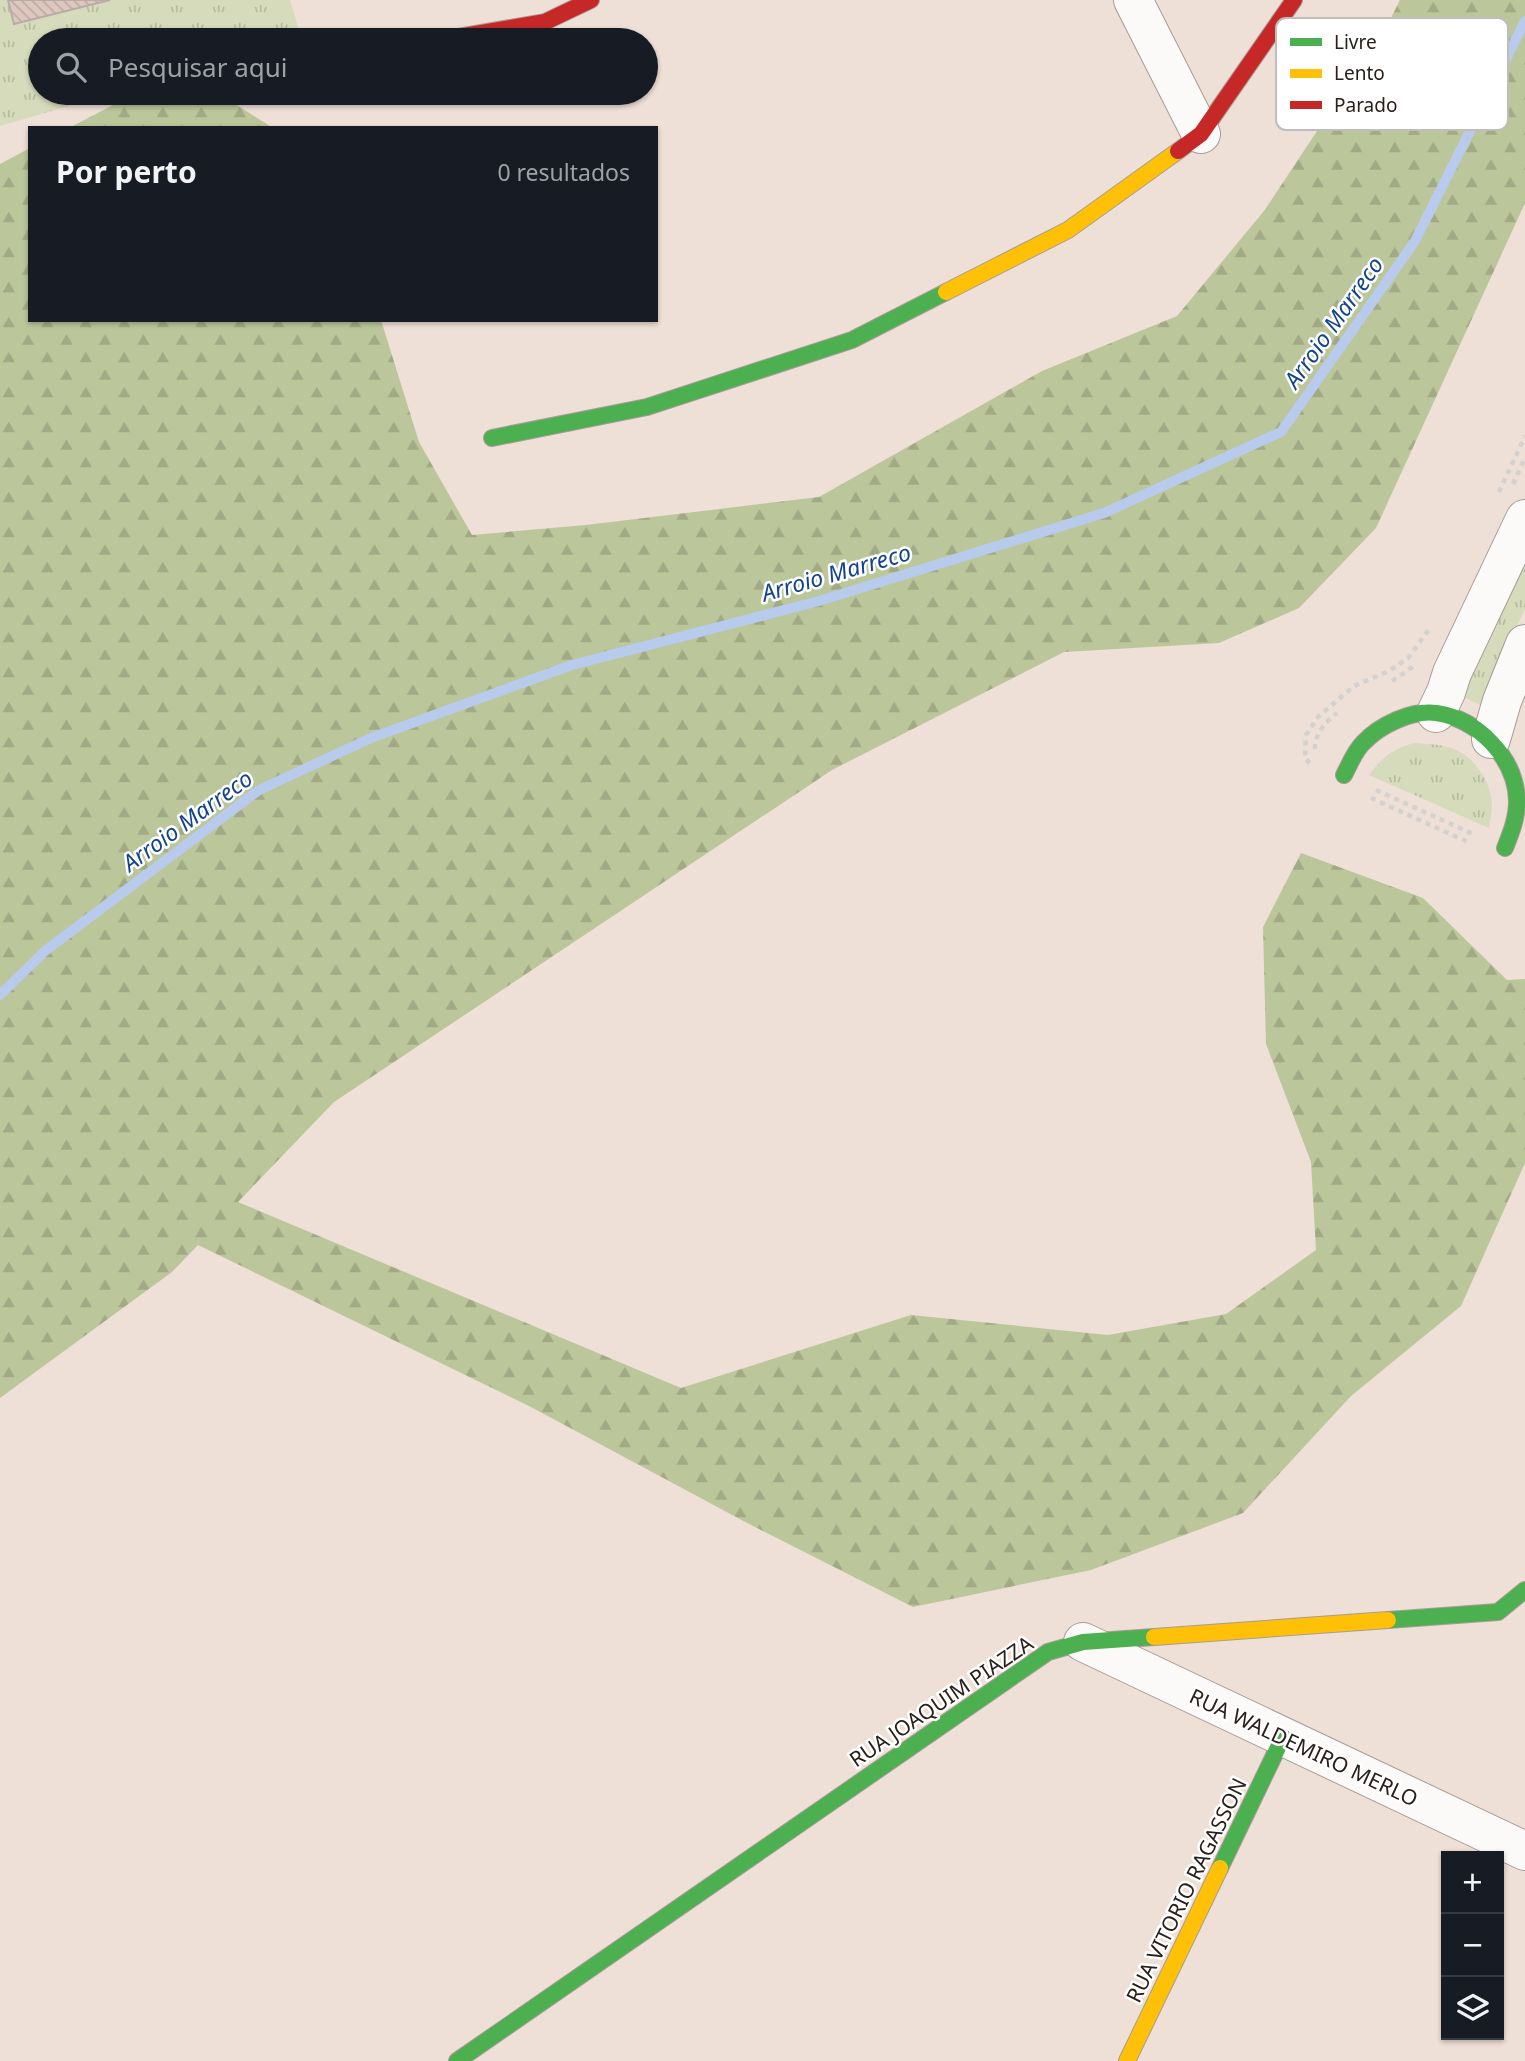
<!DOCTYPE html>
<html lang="pt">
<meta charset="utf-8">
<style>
:root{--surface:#171b24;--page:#242831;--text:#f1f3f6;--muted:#9ea1a6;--line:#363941}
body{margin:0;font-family:"Noto Sans",sans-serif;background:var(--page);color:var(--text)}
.controls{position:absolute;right:21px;bottom:21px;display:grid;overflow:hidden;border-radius:0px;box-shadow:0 2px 5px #0004}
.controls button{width:63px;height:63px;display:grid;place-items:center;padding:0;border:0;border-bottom:2px solid var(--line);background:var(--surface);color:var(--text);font:35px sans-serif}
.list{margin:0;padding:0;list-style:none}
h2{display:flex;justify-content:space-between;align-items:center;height:91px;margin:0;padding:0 28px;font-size:30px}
h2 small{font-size:23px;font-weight:400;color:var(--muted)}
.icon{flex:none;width:38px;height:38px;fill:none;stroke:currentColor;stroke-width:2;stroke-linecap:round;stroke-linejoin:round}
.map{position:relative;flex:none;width:1525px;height:2061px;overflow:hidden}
.search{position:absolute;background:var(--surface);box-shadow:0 2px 5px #0004;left:28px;top:28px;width:630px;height:77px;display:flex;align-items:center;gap:18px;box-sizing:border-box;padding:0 24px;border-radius:38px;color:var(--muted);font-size:26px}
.panel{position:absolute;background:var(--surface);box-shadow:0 2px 5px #0004;left:28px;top:126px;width:630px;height:196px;border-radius:0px}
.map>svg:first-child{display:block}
</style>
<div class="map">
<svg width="1525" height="2061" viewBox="0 0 1525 2061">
<defs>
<pattern id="grass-tufts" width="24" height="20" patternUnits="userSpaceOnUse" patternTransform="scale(1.75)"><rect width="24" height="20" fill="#d5dbbb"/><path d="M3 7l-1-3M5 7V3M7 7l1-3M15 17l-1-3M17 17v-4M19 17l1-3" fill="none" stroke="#b7bca0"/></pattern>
<pattern id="forest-firs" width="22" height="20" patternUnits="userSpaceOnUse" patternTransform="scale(1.75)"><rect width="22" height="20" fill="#bbc69b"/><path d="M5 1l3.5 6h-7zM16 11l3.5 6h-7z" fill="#a1aa85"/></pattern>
<pattern id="building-back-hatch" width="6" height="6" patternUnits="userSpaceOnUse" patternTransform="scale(1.75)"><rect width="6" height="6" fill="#dec7bf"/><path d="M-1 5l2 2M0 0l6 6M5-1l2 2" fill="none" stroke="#bfaba4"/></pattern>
</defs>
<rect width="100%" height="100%" fill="#eedfd7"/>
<path fill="url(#grass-tufts)" d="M0,0H290L301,37L291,40H40V93H113L0,126Z
M1525,563V609L1480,705L1462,696Z
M1414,743C1429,744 1445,744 1458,751C1477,760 1492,785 1492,806C1492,813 1490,821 1489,828L1369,775C1384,756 1391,750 1414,743Z"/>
<path fill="url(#forest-firs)" d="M1400,0H1525V203L1376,528L1299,608L1219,643L1064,652L832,770L334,1102L238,1202L681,1388L911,1315L1108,1335L1226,1314L1316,1250L1311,1162L1266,1044L1263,927L1301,853L1423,898L1507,980L1525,979V1163L1461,1306L1351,1396L1243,1513L1091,1570L913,1607L749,1524L531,1407L198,1245L172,1272L0,1398V164L30,148V320H381L419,442L472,535L586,525L819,497L1042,371L1177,316L1264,211L1388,24Z
M136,93H218L273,128H69Z"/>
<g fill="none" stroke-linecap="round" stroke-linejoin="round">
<path stroke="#b9cbed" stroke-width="10" d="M0,995L45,951L259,790L371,738L572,665L819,601L1104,513L1281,432L1415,241L1525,21"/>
</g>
<path fill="url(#building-back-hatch)" stroke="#b9aca7" stroke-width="2" d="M8,0H110L14,24Z"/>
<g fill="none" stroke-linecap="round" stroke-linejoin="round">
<defs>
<path id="street" d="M1133,0L1201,134
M1436,713L1446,692L1452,673L1525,519
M1491,739L1502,701L1525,644
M1083,1642L1525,1851"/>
<path id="fast" d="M492,438L647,407L852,340L946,292
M1344,775C1350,764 1354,752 1363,743C1380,725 1411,710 1436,713C1478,719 1516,758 1517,801C1517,818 1511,833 1505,848
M1388,1620L1498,1612L1525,1590
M1220,1868L1283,1737
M457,2061L1048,1652L1083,1642L1154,1637"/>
<path id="slow" d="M946,292L1068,230L1178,151
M1154,1637L1388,1620
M1127,2061L1220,1868"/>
<path id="jam" d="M440,40L545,22L591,0
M1178,151L1201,134L1294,0"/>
</defs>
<use href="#street" stroke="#a79c96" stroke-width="40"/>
<use href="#fast" stroke="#a79c96" stroke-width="18"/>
<use href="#slow" stroke="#a79c96" stroke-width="18"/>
<use href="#jam" stroke="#a79c96" stroke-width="18"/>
<path stroke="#d4d1ce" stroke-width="4.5" stroke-dasharray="5 5" stroke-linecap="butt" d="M1513,484L1525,458
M1499,492L1525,436
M1392,681L1414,666
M1315,749C1314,735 1326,721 1337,713
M1310,763L1305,759L1306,735L1318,717L1354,686L1389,671L1408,658L1430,628
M1376,790L1473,834
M1371,798L1468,842"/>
<use href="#street" stroke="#fcfaf9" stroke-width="38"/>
<use href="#fast" stroke="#4caf50" stroke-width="16"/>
<use href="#slow" stroke="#ffc107" stroke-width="16"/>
<use href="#jam" stroke="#c62828" stroke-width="16"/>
</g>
<g text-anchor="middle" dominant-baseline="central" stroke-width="5" stroke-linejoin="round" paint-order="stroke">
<g font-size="21" fill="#2a201b" stroke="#fff">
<text transform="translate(941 1701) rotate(-34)">RUA JOAQUIM PIAZZA</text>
<text transform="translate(1304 1747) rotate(25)">RUA WALDEMIRO MERLO</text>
<text transform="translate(1186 1890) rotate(-64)">RUA VITORIO RAGASSON</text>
</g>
<g font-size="23" font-style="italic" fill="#13448e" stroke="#fff">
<text transform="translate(1333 322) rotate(-55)">Arroio Marreco</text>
<text transform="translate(836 572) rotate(-16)">Arroio Marreco</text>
<text transform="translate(187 820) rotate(-36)">Arroio Marreco</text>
</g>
</g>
<rect x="1276" y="18" width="232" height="112" rx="10" fill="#fff" stroke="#bfbcbb" stroke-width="2"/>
<rect x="1290" y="38" width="32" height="8" fill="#4caf50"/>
<rect x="1290" y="69" width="32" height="9" fill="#ffc107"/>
<rect x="1290" y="101" width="32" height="8" fill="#c62828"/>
<g font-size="19" fill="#2a201b">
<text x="1334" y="49">Livre</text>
<text x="1334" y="80">Lento</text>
<text x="1334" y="112">Parado</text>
</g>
</svg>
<div class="controls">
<button>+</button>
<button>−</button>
<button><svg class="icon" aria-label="layers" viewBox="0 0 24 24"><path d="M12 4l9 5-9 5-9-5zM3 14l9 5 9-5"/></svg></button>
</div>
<div class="search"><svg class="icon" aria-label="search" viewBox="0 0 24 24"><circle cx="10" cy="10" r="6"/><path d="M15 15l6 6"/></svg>Pesquisar aqui</div>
<section class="panel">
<h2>Por perto<small>0 resultados</small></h2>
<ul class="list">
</ul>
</section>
</div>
